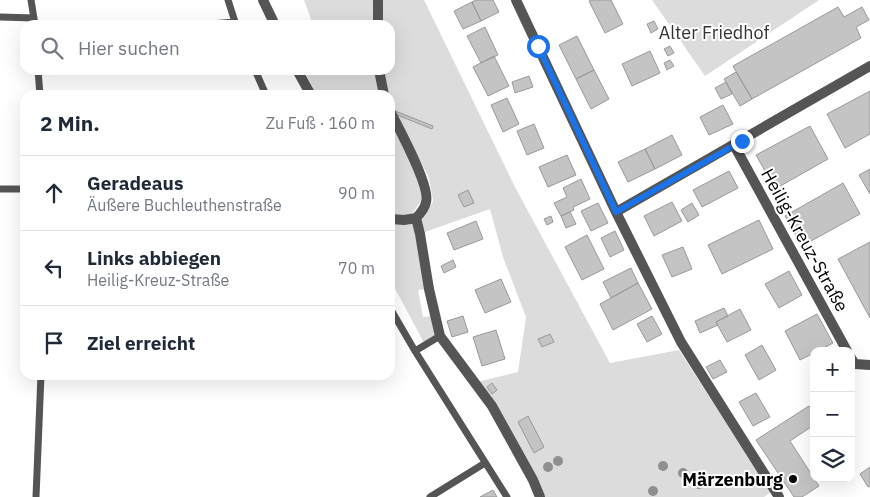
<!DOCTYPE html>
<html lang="de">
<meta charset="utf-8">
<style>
:root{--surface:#fff;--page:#f6f6f7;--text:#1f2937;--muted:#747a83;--line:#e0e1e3}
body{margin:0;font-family:"IBM Plex Sans",sans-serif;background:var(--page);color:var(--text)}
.controls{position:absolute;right:15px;bottom:15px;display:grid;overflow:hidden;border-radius:10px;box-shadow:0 5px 20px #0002}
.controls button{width:45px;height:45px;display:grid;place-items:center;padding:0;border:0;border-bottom:1px solid var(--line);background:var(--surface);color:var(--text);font:25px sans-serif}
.stop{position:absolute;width:15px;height:15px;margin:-11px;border:4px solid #1a73e8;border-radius:50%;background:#fff}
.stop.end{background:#1a73e8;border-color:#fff;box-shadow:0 1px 5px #0008}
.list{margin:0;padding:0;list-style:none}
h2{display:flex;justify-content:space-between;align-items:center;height:65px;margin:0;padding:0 20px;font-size:21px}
h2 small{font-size:16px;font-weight:400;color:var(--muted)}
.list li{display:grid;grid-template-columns:32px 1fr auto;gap:15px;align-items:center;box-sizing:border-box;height:75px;padding:0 20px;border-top:1px solid var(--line)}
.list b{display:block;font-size:19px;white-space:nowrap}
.list p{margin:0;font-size:16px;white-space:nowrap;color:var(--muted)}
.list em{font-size:16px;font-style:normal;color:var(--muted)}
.icon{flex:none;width:28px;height:28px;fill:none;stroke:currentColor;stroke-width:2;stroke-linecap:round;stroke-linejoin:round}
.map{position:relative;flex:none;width:870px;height:497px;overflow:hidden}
.search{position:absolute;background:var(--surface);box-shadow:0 5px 20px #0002;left:20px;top:20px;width:375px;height:55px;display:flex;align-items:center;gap:12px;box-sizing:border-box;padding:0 18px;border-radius:15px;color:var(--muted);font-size:19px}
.panel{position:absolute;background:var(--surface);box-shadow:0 5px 20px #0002;left:20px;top:90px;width:375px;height:290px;border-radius:15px}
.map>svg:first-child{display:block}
</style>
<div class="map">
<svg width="870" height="497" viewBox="0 0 870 497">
<rect width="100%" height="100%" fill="#fff"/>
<path fill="#dcdcdc" d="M304,0H375L374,25H313Z
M382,0H424L515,187L610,363L679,350L771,492L764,497H542L477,382L518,372L526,317L503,257L490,209L425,232L421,220L425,216L433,201L429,178L395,111L390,99V95H388L382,70H390V25H381Z
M652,0H819L705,76Z
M307,70H375L380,95H317L305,72Z
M390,121L421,184L422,199L413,213C405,215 397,217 390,212Z
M390,223L413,224L426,289L418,290L423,317L432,316L437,335L424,343L390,279Z"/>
<path fill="#c4c4c4" stroke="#999" d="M476,0H493L499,12L481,21L472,2Z
M591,0H611L623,24L605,33L589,1Z
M472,2L481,21L463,29L454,11Z
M838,7L844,17L862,7L869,20L856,27L861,38L752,99L733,66Z
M654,21L658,29L651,33L647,24Z
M485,27L498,55L481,63L467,36Z
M577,36L594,70L576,79L559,45Z
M670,46L674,53L668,56L664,49Z
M650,51L660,73L632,86L622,64Z
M494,56L509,86L488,96L473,67Z
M670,60L674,66L667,70L664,63Z
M594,70L609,99L591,109L576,79Z
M736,72L752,99L740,106L724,79Z
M529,76L533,87L515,93L512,82Z
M726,82L732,94L721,99L715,88Z
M870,91V134L845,148L827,114Z
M507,98L519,124L503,132L491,105Z
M723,105L733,124L709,135L700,117Z
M390,109L433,126L432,129L390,112Z
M534,124L544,148L527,155L517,131Z
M810,126L828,159L775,189L756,155Z
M672,135L682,155L655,169L645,149Z
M645,149L655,169L628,182L618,162Z
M567,155L576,175L548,187L539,167Z
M870,169V194L859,175Z
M729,171L738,188L702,207L693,190Z
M581,179L590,199L573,207L574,210L561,216L554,203L567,197L563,188Z
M843,183L860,214L802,246L785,216Z
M468,190L474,203L464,207L458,195Z
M672,202L682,221L654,236L644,216Z
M598,203L608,223L591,231L581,211Z
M692,203L699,215L688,222L681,210Z
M570,212L576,224L566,228L561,216Z
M551,216L553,222L547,225L544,219Z
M759,220L773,249L722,274L708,245Z
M476,221L483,239L454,250L447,233Z
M615,231L624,250L610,257L601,238Z
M587,235L604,269L582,280L565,247Z
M870,242V318L838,259Z
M683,247L692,269L672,277L662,255Z
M453,260L456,267L444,273L441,266Z
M631,268L638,283L611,298L603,282Z
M789,271L802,295L779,308L765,284Z
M501,279L511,302L485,313L475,290Z
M638,283L652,309L613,330L600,304Z
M724,308L728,316L716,322L718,325L700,333L695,321Z
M740,309L751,330L727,342L716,322Z
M817,314L833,343L818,351H814V353L800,360L785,331Z
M463,316L468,332L452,337L447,321Z
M652,316L662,334L647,342L637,324Z
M496,330L505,359L482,366L473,337Z
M550,334L554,342L542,347L538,339Z
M762,345L776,370L759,380L745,355Z
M720,360L727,372L713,379L706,367Z
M492,383L497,390L492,394L487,387Z
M756,393L770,417L753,426L739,402Z
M809,406L814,413V425L790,441L819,486L802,497H794L756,440Z
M528,416L544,447L534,453L518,422Z
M870,467V486L868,487L860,474Z
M493,490L497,497H480Z"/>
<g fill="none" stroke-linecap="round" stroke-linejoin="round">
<path stroke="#555" stroke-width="7" d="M31,0L35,25
M228,0L236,25
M0,17L34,18
M199,25L235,22
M38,70L40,95
M255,70L266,95
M0,189H25
M390,308L415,351L507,497
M415,351L440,336
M36,497L41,375
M430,497L485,463"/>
<path stroke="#555" stroke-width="10" d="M263,0L275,25
M516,0L616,212L681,342L779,497
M378,25V0
M297,70L311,95
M379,70L384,95
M390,111C398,127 431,187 426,202C425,208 420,214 416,218
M734,145L847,351
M616,212L870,66
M390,218L391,219L404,220L416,218
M416,218L420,234L429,289L440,336L492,406L533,480L540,497
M851,358L855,364L870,365"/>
</g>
<g fill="#8f8f8f">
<circle cx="558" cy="461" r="5"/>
<circle cx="663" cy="466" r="5"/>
<circle cx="548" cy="467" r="5"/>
<circle cx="683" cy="473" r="5"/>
<circle cx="699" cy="484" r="5"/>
<circle cx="653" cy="491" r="5"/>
</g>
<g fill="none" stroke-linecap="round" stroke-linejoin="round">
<path stroke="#1a73e8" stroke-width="6" d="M538,46L616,212L742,141"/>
</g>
<circle fill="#000" stroke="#fff" stroke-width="2" cx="793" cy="479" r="5"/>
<g text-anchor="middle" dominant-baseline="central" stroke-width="4" stroke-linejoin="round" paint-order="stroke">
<g font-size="18" fill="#333" stroke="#fff">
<text x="714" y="32">Alter Friedhof</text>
</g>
<g font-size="18" fill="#000" stroke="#fff">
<text transform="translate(805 240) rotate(61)">Heilig-Kreuz-Straße</text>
</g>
<g font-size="18" font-weight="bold" fill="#000" stroke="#fff" text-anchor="end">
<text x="783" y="479">Märzenburg</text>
</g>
</g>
</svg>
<div class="controls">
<button>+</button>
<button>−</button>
<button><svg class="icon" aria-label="layers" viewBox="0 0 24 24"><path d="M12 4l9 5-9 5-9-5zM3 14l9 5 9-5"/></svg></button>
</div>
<div class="stop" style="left:538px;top:46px"></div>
<div class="stop end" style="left:742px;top:141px"></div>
<div class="search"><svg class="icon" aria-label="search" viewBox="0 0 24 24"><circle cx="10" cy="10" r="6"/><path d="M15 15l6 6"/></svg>Hier suchen</div>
<section class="panel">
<h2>2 Min.<small>Zu Fuß · 160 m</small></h2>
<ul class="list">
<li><svg class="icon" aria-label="ahead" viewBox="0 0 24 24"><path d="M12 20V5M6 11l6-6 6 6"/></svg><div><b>Geradeaus</b><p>Äußere Buchleuthenstraße</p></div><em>90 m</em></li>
<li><svg class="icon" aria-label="left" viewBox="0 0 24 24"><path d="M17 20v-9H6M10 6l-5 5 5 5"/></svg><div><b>Links abbiegen</b><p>Heilig-Kreuz-Straße</p></div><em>70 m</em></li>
<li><svg class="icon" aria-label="arrive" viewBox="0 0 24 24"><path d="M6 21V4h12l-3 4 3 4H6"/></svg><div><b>Ziel erreicht</b></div></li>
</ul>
</section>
</div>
